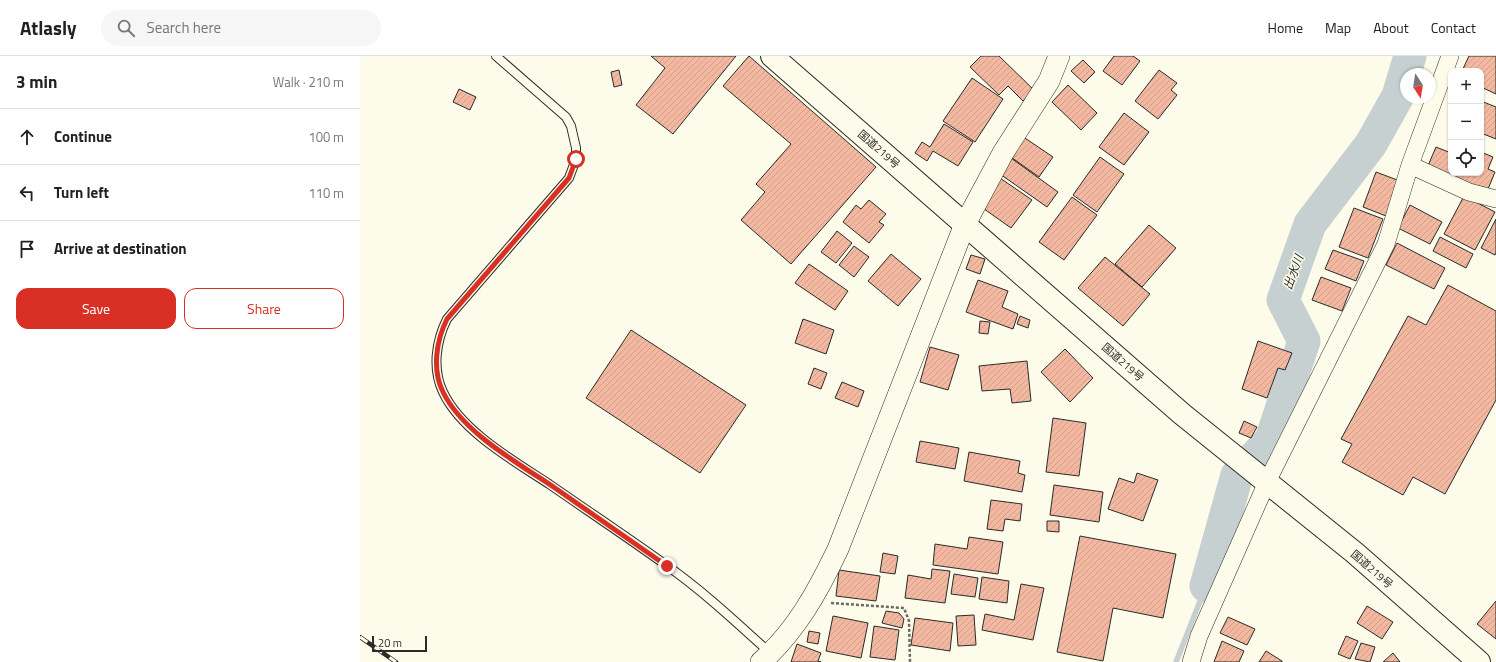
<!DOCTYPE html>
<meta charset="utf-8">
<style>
:root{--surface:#fff;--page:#f6f6f6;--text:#202124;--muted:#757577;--line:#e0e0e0;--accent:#d93025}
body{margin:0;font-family:"Titillium Web","Noto Sans JP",sans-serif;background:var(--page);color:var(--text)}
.controls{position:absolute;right:12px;top:12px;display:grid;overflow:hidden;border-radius:8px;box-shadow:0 1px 3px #0004}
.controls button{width:36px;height:36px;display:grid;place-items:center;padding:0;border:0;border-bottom:1px solid var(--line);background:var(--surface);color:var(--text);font:20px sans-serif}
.compass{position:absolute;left:1040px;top:12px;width:36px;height:36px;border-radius:50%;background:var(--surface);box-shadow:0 1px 3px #0004;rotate:168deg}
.scale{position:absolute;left:12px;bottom:10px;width:55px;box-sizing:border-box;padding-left:4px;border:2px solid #2b2b2b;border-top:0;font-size:11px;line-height:14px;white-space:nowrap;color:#2b2b2b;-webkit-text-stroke:3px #fdfbea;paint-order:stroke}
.stop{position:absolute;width:12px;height:12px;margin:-9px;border:3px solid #d93025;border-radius:50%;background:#fff}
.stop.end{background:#d93025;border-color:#fff;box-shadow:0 1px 4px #0008}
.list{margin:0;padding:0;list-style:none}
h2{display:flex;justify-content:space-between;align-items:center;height:52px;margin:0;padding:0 16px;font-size:17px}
h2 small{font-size:13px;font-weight:400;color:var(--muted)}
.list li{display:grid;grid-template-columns:26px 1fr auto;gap:12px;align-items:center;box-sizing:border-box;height:56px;padding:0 16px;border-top:1px solid var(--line)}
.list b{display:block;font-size:15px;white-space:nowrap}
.list em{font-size:13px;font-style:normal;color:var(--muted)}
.actions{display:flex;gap:8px;padding:12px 16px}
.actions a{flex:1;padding:9px 0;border:1px solid var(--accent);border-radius:12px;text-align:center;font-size:14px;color:var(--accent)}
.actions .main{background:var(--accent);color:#fff}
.icon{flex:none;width:22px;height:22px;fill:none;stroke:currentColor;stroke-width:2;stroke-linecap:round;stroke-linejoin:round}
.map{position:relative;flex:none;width:1136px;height:606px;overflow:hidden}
header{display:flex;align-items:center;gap:24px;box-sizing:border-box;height:56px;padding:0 20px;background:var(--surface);border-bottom:1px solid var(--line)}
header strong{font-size:19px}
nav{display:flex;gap:22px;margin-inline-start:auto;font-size:14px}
.search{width:280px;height:36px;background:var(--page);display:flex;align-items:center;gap:10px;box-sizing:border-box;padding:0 14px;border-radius:22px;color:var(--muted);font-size:15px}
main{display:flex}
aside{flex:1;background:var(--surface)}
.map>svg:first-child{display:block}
</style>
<header>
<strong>Atlasly</strong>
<div class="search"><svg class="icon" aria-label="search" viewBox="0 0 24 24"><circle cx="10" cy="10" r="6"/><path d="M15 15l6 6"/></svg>Search here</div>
<nav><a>Home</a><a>Map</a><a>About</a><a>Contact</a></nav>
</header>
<main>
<aside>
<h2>3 min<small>Walk · 210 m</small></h2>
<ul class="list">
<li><svg class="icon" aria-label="ahead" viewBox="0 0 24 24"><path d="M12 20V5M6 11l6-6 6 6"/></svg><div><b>Continue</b></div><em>100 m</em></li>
<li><svg class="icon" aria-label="left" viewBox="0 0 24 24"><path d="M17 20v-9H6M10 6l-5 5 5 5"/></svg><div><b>Turn left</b></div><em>110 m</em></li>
<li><svg class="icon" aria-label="arrive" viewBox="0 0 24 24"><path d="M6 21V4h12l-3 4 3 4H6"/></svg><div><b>Arrive at destination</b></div></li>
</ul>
<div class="actions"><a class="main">Save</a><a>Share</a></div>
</aside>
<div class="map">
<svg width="1136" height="606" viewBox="0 0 1136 606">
<defs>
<pattern id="building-hatch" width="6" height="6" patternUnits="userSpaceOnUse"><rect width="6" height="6" fill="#f2b8a0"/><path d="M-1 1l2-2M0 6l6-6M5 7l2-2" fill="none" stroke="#d09e8a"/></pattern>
</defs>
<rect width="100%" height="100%" fill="#fdfbea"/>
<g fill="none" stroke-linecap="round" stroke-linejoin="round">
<path stroke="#c7d0d0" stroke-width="5.5" d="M816,606L846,530"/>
<path stroke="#c7d0d0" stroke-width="33" d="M846,530L877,419L911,384L944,285L923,244L950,168L1011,88L1038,40L1050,0"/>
</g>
<path fill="url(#building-hatch)" stroke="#2b2b2b" d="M291,0H376L313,78L276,49L305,12Z
M389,0L516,111L431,208L381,164L405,136L396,128L431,88L363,30Z
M621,0H639L674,34L663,45L648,30L639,39L610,11Z
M754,0H773L780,5L762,29L743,15Z
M1109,0H1136V38L1121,31V15H1102Z
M723,4L735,16L724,27L711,15Z
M259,14L262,29L254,31L251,16Z
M799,14L817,27L811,34L817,39L798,63L775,45Z
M612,22L643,43L615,86L583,65Z
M708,29L737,57L721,74L692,46Z
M99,33L116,41L110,54L93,46Z
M1121,45L1136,51V83L1121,77Z
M764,57L789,76L764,109L739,91Z
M584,68L613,86L598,110L573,95L567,105L555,97L562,86L570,91Z
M662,80L693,101L679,121L648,99Z
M1076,91L1091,97V117H1121V96L1133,101L1128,113L1135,116L1126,138L1067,112Z
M740,101L764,118L737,156L713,139Z
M651,102L698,136L687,151L640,118Z
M1016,116L1040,125L1026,160L1003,151Z
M640,122L672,144L651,172L620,150Z
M1104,140L1135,156L1115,194L1084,178Z
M712,141L737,159L704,204L679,186Z
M509,144L526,158L519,166L524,169L509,187L483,166L496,149L501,153Z
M1050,149L1082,166L1070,188L1038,172Z
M994,152L1023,163L1008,202L979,191Z
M1136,163V197L1135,199L1121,192Z
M789,169L816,192L782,231L755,208Z
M477,175L492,187L476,207L461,196Z
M1080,181L1113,198L1106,212L1073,195Z
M1037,187L1085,212L1074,233L1026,209Z
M494,190L509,201L494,221L479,209Z
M973,194L1004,205L996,225L965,213Z
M531,198L561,223L538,250L508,225Z
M611,199L625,203L620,218L606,213Z
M745,201L790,238L763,270L718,232Z
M449,208L488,235L475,254L435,227Z
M961,221L991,232L982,255L952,244Z
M618,224L648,235L642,251L658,258L653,273L606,256Z
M1088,229L1136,255V344L1085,438L1053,421L1043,439L982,406L992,388L981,383L1048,260L1066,269Z
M660,260L670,264L668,272L657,268Z
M443,263L474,274L466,298L435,287Z
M620,265L630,266L628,278L619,277Z
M271,274L386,349L340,417L226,342Z
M898,285L932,297L925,314L918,312L907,342L882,333Z
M570,291L599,299L588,334L560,326Z
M705,293L733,322L710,346L681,316Z
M667,305L671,345L652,347L650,333L622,335L619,310Z
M454,312L467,317L461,333L448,328Z
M482,326L504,335L498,351L475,342Z
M693,362L726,367L719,420L686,416Z
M884,365L897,371L891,382L879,377Z
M560,385L599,392L595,413L556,406Z
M609,396L660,405L658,417L665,419L662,436L604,425Z
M777,417L798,424L783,465L748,453L759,422L774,427Z
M694,429L743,436L739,466L690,459Z
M631,444L662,448L660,465L645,463L643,475L627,473Z
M687,465H699V476L687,475Z
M720,480L816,498L803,562L753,552L743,605L697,596Z
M609,481L643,486L638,518L573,509L575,488L607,493Z
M523,497L538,500L535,518L520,516Z
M572,513L590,515L585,547L545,542L548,519L571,523Z
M479,514L520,520L516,545L476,540Z
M594,518L618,522L615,541L591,538Z
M622,521L649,525L647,547L619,543Z
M661,528L684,532L673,584L622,574L625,558L654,564Z
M1136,545V583L1117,568Z
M1007,550L1033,566L1022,583L997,567Z
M526,555L539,557L544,563L542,572L522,567Z
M614,559L616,589L598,590L596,560Z
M473,560L508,567L501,602L466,595Z
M868,561L895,573L887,589L860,577Z
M555,562L593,567L590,595L551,589Z
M514,570L539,574L535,604L510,601Z
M449,575L460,577L458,588L447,586Z
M986,580L998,585L990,603L978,598Z
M862,585L884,595L879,606H854Z
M1001,587L1015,591L1010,606L995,603Z
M437,588L461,597L458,605L461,606H431Z
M906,595L922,605V606H899Z
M1033,597L1040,606H1023Z"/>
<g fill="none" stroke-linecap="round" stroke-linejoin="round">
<defs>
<path id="service" d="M136,0L206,61L211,70L216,92V103L209,122L87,263C76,285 72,313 83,336C101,375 154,405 189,428C228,455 267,481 306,509C343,535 376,566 409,596"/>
<path id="minor" d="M1050,109L1109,136L1136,143
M831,606L839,580L907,426L1026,188L1050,109L1090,0"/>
<path id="tertiary" d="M401,606C436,575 458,535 478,493L605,168L643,97L689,25L699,0"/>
<path id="trunk" d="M412,0L822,358L995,497L1119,606"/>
</defs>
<use href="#service" stroke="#2b2b2b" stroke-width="10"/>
<use href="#minor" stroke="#2b2b2b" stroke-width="18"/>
<use href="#tertiary" stroke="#2b2b2b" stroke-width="22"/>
<use href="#trunk" stroke="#2b2b2b" stroke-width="24"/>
<path stroke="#6a6964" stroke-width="2.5" stroke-dasharray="3 2" stroke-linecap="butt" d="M471,547L544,552L549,565L550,606"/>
<use href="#service" stroke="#fdfbea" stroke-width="8"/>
<use href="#minor" stroke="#fdfbea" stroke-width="17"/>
<use href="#tertiary" stroke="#fdfbea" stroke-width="21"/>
<use href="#trunk" stroke="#fdfbea" stroke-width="22"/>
<defs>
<path id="rail" d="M0,581L36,606"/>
</defs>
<use href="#rail" stroke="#2b2b2b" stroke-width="4.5"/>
<use href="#rail" stroke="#fdfbea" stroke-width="3" stroke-dasharray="9" stroke-linecap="butt"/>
</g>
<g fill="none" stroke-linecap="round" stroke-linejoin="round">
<path stroke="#d93025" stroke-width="5" d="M216,103L209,122L87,263C76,285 72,314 83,336C103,377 158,407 195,432C232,458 270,484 307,510"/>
</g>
<g text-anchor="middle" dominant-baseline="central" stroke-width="3" stroke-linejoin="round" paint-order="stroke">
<g font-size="11" fill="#2b2b2b" stroke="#fdfbea">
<text transform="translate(519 93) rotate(41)">国道219号</text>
<text transform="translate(763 306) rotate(41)">国道219号</text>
<text transform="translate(1012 513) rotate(41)">国道219号</text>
</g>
<g font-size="12" font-style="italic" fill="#2b2b2b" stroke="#fdfbea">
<text transform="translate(933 216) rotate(-70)">出水川</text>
</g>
</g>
</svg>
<div class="controls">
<button>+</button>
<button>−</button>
<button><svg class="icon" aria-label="locate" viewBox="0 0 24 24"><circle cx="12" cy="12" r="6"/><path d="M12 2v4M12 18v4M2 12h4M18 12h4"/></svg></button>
</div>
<svg class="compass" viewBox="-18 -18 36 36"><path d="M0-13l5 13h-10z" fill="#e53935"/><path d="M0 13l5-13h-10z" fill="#757577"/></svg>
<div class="scale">20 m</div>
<div class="stop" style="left:216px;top:103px"></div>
<div class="stop end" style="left:307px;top:510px"></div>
</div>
</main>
